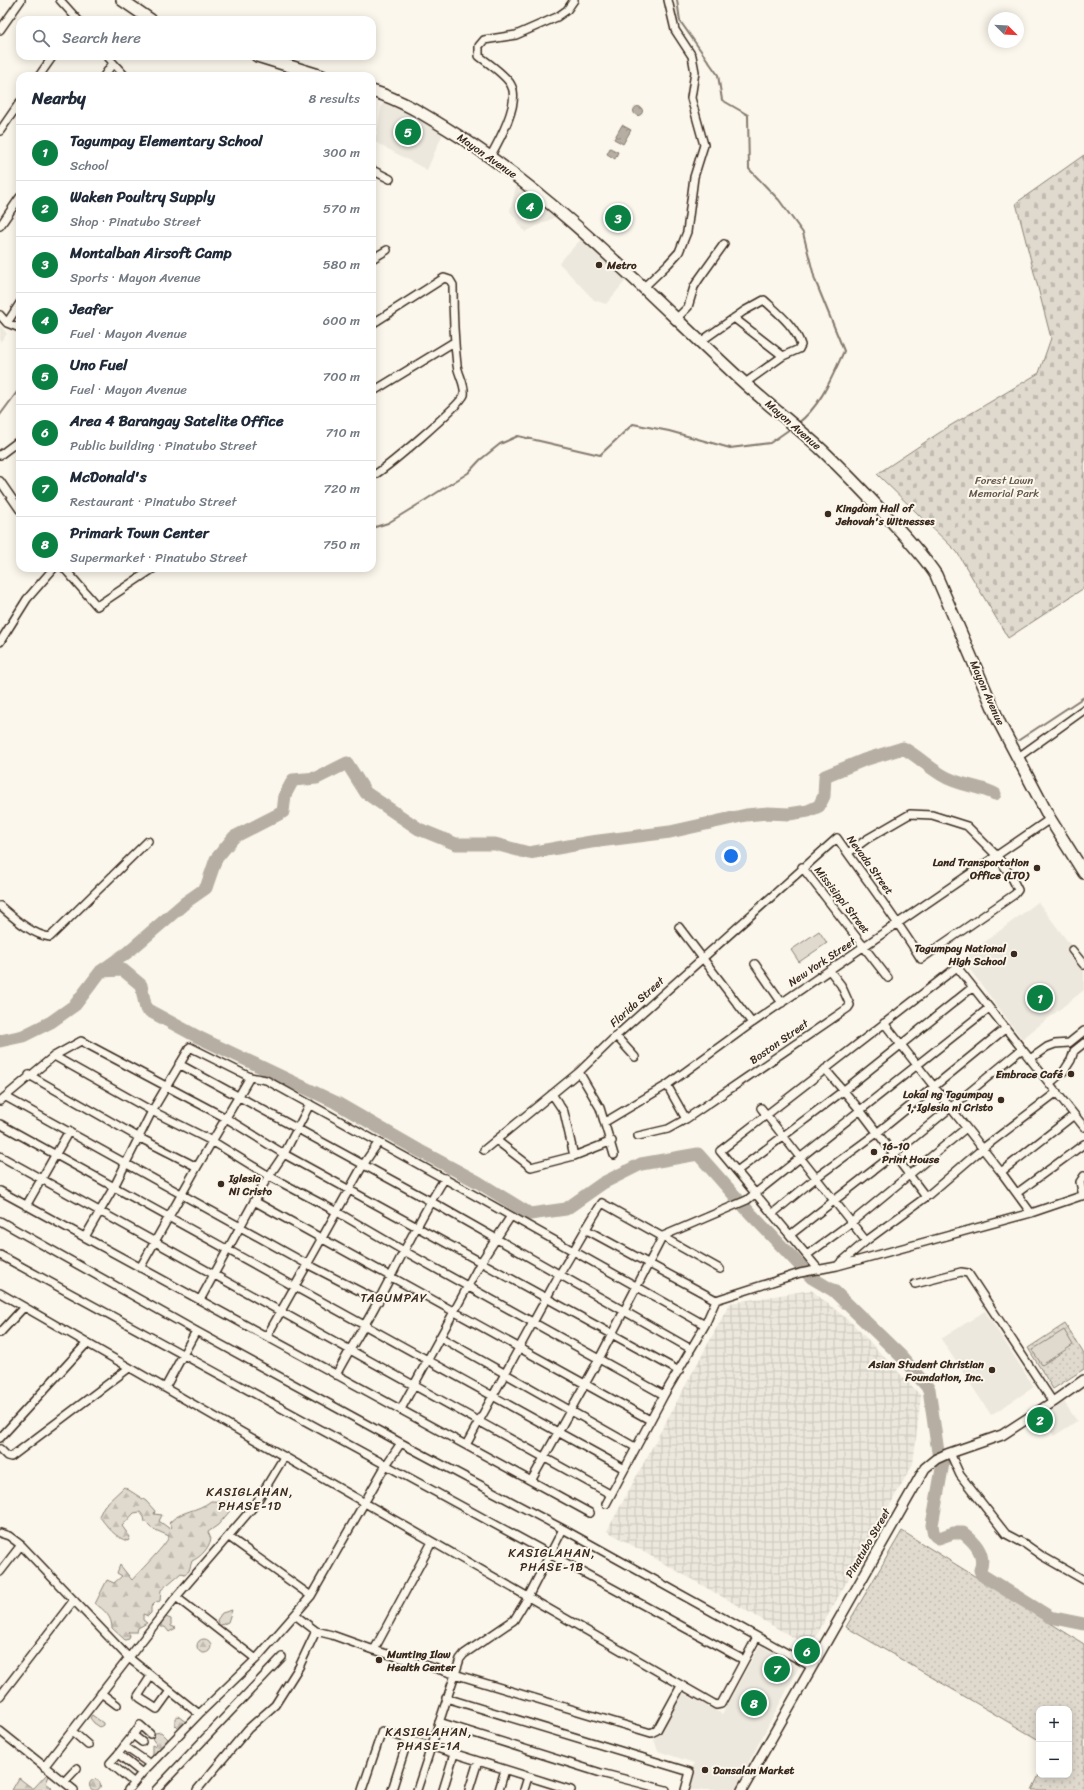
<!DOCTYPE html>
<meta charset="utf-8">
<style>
:root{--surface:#fff;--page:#f6f6f7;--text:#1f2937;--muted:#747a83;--line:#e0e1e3;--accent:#0b8043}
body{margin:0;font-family:Sriracha,sans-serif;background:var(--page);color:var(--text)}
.controls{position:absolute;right:12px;bottom:12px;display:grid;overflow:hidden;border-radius:8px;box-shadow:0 2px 10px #0003}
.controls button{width:36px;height:36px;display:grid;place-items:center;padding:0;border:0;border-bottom:1px solid var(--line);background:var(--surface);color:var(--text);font:20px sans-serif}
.compass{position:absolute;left:988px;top:12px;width:36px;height:36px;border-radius:50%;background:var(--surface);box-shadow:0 2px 10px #0003;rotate:114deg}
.you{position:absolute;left:731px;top:856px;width:14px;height:14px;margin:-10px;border:3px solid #fff;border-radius:50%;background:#1a73e8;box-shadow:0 0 0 6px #1a73e833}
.badge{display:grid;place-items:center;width:26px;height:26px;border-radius:50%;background:var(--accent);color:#fff;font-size:13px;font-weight:700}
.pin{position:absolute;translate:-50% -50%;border:2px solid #fff;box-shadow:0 1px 4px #0006}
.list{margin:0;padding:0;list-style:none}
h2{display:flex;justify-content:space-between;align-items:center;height:52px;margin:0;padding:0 16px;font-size:17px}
h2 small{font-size:13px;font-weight:400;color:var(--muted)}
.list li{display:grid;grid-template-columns:26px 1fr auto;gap:12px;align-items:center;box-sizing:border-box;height:56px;padding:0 16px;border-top:1px solid var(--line)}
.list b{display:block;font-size:15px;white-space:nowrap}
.list p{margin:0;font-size:13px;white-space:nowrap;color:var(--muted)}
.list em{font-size:13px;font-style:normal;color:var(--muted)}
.icon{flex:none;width:22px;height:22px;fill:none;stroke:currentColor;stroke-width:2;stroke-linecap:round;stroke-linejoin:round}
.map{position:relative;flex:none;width:1084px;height:1790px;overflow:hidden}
.search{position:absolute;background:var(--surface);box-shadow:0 2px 10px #0003;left:16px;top:16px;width:360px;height:44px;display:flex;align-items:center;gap:10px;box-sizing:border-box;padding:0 14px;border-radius:12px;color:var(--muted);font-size:15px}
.panel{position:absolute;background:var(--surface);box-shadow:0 2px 10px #0003;left:16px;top:72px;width:360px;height:500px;border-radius:12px}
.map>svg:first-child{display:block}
</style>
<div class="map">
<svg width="1084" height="1790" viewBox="0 0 1084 1790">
<defs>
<pattern id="industrial-grid" width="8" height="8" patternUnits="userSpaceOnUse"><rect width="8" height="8" fill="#ede8dd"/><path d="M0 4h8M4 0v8" fill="none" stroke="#ccc7bd"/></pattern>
<pattern id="grass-dots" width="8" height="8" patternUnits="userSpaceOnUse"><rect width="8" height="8" fill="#dfd9ce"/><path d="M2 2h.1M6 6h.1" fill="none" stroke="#c0bab0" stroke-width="1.8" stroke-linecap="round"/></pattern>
<pattern id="forest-firs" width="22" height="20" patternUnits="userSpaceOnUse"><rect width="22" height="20" fill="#dfd9ce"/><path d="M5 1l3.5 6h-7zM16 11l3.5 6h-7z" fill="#c0bab0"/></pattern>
<pattern id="cemetery-stones" width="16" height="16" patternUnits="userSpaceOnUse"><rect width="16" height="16" fill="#dfd9ce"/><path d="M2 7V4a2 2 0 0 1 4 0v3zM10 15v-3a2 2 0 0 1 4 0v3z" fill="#c0bab0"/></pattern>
<pattern id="water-ripples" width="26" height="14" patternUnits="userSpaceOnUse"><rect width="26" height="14" fill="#b6aea2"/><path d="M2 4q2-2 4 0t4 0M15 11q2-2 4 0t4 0" fill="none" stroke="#958e83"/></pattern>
</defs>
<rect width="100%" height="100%" fill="#fbf7ec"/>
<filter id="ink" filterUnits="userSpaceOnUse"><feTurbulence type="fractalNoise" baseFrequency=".025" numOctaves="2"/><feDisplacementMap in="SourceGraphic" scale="8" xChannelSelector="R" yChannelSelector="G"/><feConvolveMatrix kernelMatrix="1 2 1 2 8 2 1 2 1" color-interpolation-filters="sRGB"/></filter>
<g filter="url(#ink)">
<path fill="#ede8dd" d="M383,99L403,108L444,131L427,170L375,142Z
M517,183L557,216L525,232L510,211Z
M583,237L627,279L606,304L594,300L559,263Z
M0,325L7,334L0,342Z
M1038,902L1071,946L1066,950L1084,971V990L1022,1039L962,959Z
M985,1311L1034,1387L991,1415L941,1339Z
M1064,1402L1077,1421L1054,1436L1042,1416Z
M760,1645L799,1667L741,1777L736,1790H686L694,1763L658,1751L654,1740L681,1692L722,1714Z"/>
<path fill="url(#industrial-grid)" d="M811,1290L853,1324L921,1396L913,1464L810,1647L607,1531L730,1303Z"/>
<path fill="url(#grass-dots)" stroke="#8d8276" d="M1065,1324L1084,1354V1369L1053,1389L1028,1348Z
M902,1531L1084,1644V1790H1032L1039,1775H1069V1709H1039V1740L846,1627Z"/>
<path fill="url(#forest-firs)" stroke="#8d8276" d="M124,1487L146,1501L155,1511L154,1514L162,1515L159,1521L170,1529L172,1527L169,1523C181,1510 197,1512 211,1501L235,1502L236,1504L218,1525L208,1532L211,1539C208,1549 202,1556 192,1561L189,1571L185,1574L181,1573L161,1590L160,1601L156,1602L151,1607V1613L148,1616L143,1614V1620L147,1623L138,1628L137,1632H128L130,1635L129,1639L125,1640L112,1628C112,1617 104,1609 95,1604L107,1580L114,1583L122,1576L117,1573L120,1565L132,1580C139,1572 169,1542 169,1536L151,1528L145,1522L144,1517L140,1512L134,1513L122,1526L130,1537L128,1541C115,1538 107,1526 99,1516L104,1506Z
M232,1610L228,1622L219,1626L217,1620L222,1613Z
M163,1616L171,1619V1626L176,1628L169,1632L165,1627H161V1623Z
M197 1646a7 7 0 1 1 14 0a7 7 0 1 1-14 0Z
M92,1715L103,1723V1725L100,1727L94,1723L90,1718Z
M178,1716L187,1723L179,1729L175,1725V1718Z
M161,1732L168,1739L166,1746L162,1747L161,1751L156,1754L152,1753V1745L154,1746L156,1744L151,1737L155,1733Z
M47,1774L49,1776L46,1783L51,1787L52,1790H12L19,1778L32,1788H34Z
M89.5 1785a5.5 5.5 0 1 1 11 0a5.5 5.5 0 1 1-11 0Z"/>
<path fill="url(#cemetery-stones)" stroke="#8d8276" d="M1084,155V588L1008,638L957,552L877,474L948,427L1039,373L1051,338L1016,203Z"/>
<path fill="#dfd9ce" stroke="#8d8276" d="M819,931L827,943L799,962L791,950Z
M1064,1330L1073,1345L1042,1365L1032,1350Z"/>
<path fill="url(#water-ripples)" stroke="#85796d" d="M633.5 111a4.5 4.5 0 1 1 9 0a4.5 4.5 0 1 1-9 0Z
M622,125L631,130L623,144L614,139Z
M610,148L618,152L615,159L607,154Z"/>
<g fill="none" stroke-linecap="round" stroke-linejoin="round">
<path stroke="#85796d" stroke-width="2" d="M677,0L680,21L718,75L722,100L748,115L749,169L779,200L803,233L815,280L844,351C832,377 821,406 797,424
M0,415L20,388
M372,528L388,523L419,504L468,473L480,460L500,444L518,436L600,455L633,424L669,431L730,448L770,443L790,429
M1019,740L1084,697"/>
<path stroke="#b6aea2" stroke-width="13" d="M101,971L123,970L141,985L146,1009L198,1037L335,1102L420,1151L478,1182L530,1214L566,1209L603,1183L641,1164L698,1154L750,1213L812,1278L834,1291L902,1357L929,1389L938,1452
M0,1041L23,1036L51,1022L75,1005L101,971L128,952L186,902L206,888L216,859L234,837L283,812L285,795L293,780L317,778L347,763L366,793L419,829L456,844H495L529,853L591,842L670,832L746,815L768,813L789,814L808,811L819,806L824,796L825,776L864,760L903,748C918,756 928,767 942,775C959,786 978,785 995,794
M943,1463L932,1525C933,1531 933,1536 939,1538L953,1533H963C975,1542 986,1555 980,1570L982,1575L1050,1617L1084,1624"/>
<defs>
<path id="minor" d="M60,0L78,20
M0,30L21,0
M107,56L125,76
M39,76L53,56
M104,76L113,63
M0,131L20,102
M490,157C499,141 521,102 511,85C506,75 488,63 479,56V46L484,40L516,35L557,17L567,10L574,0
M372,170L390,179
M0,226L20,197
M372,259L387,250
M643,288L668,264L679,252L687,232L694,177L704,145L691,98L695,72L692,56L675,30L668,0
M0,315L7,323L20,328
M734,318L783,356
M676,319L688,307L694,287L699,279L724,244
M7,323L20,303
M372,324L444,278L450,280L453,285C453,312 454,339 457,365C458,374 466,386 464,395C460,405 384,471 372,476
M700,342L744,311L764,300C778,313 795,326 801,345L799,349L783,356L745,383
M372,392L454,342
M0,455L20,440
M0,481L20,510
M64,568L97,606L154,568
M0,642L27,599L54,568
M1017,758L1084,710
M802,867L888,978
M0,906C14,918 32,935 50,937L148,841
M679,927L752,1023
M1072,950L1084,965
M755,964L782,1003
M884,1023L1001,1172L1031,1213
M616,1036L635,1057
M54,1056L152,1111L212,1141L269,1176L337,1212L404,1251L664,1395
M1030,1059L1047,1047L1055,1044L1069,1043L1084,1031
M179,1064L430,1201L691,1349
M825,1069L860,1110L926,1197
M579,1072L600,1108L614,1155
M29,1075L138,1137L197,1167
M1050,1083L1064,1071L1071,1060L1074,1051L1084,1043
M667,1085L686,1119
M552,1094L564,1112L574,1156
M6,1097L307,1264L379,1301
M0,1101L54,1056L81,1041L226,1118L284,1154L679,1371
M761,1108L866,1241
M605,1122L667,1085L752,1023L1050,819
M0,1124L623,1468
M638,1136L668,1129L686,1119L848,1008L850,1005L841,985L830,971
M496,1140L531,1167L574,1156L612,1141
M484,1150L579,1072L616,1036L837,838C865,878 895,917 921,959L1015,894L1018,890L1011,876L997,856L967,826L932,815L910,814L867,839L848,853
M0,1156L610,1494
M737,1171L843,1091L973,987
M1001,1172L1074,1115
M0,1191L590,1513
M1017,1193L1084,1144
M1083,1196L1080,1182L1084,1176
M254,1201L650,1420
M26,1206L69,1131
M772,1214L817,1177L877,1133L1006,1028
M0,1221L196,1331L401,1443L563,1529L812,1667
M585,1229L716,1300
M790,1235L894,1154L1022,1049
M85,1237L114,1187L152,1111L190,1047L250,1077L266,1080C413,1161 559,1242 705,1325
M0,1255L744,1660
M807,1255L852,1222L966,1128
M839,1264L866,1241L926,1197L982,1149L1057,1092
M140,1268L197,1167L250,1077
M819,1270L720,1151L957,967L1084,1127
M915,1284L961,1272L968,1273L1053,1402
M0,1293L716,1705L721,1704L757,1637
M200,1300L263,1185L284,1154L310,1104
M0,1333L24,1307
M267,1336L363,1165L378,1143
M440,1337L635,1447
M336,1375C349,1350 365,1326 378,1301C400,1260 420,1217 445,1178
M165,1388L196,1331
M401,1409L481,1262L511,1216
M0,1438L87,1343
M466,1445L559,1275C574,1251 586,1227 602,1203L720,1269
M0,1449L7,1456L11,1457L129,1368
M950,1453L960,1475L1006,1534L1025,1544L1042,1556L1084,1580
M531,1481L599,1359L663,1236L747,1200L989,1008
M606,1504L664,1395L705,1325L716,1300L800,1273L837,1266L1031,1213L1084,1195
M0,1533L9,1536L21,1545L129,1658L199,1714
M229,1537L311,1596
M0,1572L21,1545
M176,1597L256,1659
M295,1615L316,1631L332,1635L374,1650L651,1733L657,1730L681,1686
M374,1650L432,1542
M151,1676L138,1696L140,1698L157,1709L170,1691
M101,1693L117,1705
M0,1696L74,1600
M446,1698L690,1772L685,1790
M439,1722L601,1773L666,1790
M0,1731L74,1790
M72,1731L88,1745
M133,1735L140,1725L150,1734
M124,1746L150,1764
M118,1754L133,1735L142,1742
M44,1767L176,1597L255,1505L284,1457
M64,1782L77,1768
M134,1783L110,1763L118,1754L142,1773
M128,1790L142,1773L199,1714L256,1659L311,1596L386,1465L401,1443
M156,1790L282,1657
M197,1790L248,1729L275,1705L299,1667L316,1631
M362,1790L382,1731L571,1790
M392,1790L408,1739
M417,1790L460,1659L464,1654L514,1620L528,1597L563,1529
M443,1790L454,1754
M469,1790L478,1761
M499,1790L505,1770
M524,1790L528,1777"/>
<path id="tertiary" d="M742,1790L925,1468L936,1459L947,1454L1002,1435L1053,1402L1084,1380"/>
<path id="secondary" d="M122,0L151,20
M257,56L322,76
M372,91C405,101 433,120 462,138C565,205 650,296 740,379C767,404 796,426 822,450C842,469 861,489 880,509C900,531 920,551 936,575L1000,724L1050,819L1084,873"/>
</defs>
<use href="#minor" stroke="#3b2a1e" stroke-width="10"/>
<use href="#tertiary" stroke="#3b2a1e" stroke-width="12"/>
<use href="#secondary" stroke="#3b2a1e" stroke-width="14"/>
<use href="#minor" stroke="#fbf7ec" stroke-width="7"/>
<use href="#tertiary" stroke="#fbf7ec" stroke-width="9"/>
<use href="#secondary" stroke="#fbf7ec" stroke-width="11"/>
</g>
</g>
<g fill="#3b2a1e" stroke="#fbf7ec" stroke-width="1.5">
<circle cx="599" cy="265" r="4"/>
<circle cx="828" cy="514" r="4"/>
<circle cx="1037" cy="868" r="4"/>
<circle cx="1014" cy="954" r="4"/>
<circle cx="1071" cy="1074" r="4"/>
<circle cx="1001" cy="1100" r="4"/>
<circle cx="874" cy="1152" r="4"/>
<circle cx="221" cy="1184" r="4"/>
<circle cx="992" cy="1370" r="4"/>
<circle cx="379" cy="1660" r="4"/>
<circle cx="705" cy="1770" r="4"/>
</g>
<g text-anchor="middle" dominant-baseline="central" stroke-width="4" stroke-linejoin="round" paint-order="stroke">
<g font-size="11" fill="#3b2a1e" stroke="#fbf7ec">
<text transform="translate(487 156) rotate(35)">Mayon Avenue</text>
<text transform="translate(793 425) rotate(41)">Mayon Avenue</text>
<text transform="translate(987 693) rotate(66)">Mayon Avenue</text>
<text transform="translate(870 865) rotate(54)">Nevada Street</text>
<text transform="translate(842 900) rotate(52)">Missisippi Street</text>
<text transform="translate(822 962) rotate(-34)">New York Street</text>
<text transform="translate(637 1002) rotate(-42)">Florida Street</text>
<text transform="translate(779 1042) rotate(-35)">Boston Street</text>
<text transform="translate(868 1543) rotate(-60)">Pinatubo Street</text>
</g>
<g font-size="11" font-weight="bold" fill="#3b2a1e" stroke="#fbf7ec" text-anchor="start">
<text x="607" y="265">Metro</text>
<text x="836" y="508">Kingdom Hall of<tspan x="836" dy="13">Jehovah's Witnesses</tspan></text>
<text x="1029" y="862" text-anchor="end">Land Transportation<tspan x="1029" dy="13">Office (LTO)</tspan></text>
<text x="1006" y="948" text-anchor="end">Tagumpay National<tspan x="1006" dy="13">High School</tspan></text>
<text x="1063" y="1074" text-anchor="end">Embrace Café</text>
<text x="993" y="1094" text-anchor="end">Lokal ng Tagumpay<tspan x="993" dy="13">1, Iglesia ni Cristo</tspan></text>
<text x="882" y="1146">16-10<tspan x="882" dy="13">Print House</tspan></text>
<text x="229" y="1178">Iglesia<tspan x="229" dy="13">Ni Cristo</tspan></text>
<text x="984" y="1364" text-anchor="end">Asian Student Christian<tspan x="984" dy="13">Foundation, Inc.</tspan></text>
<text x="387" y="1654">Munting Ilaw<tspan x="387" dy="13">Health Center</tspan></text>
<text x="713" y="1770">Dansalan Market</text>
</g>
<g font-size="11" fill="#64564a" stroke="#fbf7ec">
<text x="1004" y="480">Forest Lawn<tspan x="1004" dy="13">Memorial Park</tspan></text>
</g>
<g font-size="12" letter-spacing="1" fill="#3b2a1e" stroke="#fbf7ec">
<text x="394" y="1298">TAGUMPAY</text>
<text x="250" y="1492">KASIGLAHAN,<tspan x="250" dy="14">PHASE-1D</tspan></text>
<text x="552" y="1553">KASIGLAHAN,<tspan x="552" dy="14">PHASE-1B</tspan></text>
<text x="429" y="1732">KASIGLAHAN,<tspan x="429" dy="14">PHASE-1A</tspan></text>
</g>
</g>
</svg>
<div class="controls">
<button>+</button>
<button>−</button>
</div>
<svg class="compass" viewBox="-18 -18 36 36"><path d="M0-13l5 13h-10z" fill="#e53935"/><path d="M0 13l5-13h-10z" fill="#747a83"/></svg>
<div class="you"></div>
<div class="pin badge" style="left:1040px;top:998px">1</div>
<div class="pin badge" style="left:1040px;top:1420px">2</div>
<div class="pin badge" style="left:618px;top:218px">3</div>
<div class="pin badge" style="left:530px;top:206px">4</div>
<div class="pin badge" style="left:408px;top:132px">5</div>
<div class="pin badge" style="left:807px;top:1651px">6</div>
<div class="pin badge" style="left:777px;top:1669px">7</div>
<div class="pin badge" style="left:754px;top:1703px">8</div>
<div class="search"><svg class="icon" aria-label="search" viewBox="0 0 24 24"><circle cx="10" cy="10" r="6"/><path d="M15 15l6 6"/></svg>Search here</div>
<section class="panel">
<h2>Nearby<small>8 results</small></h2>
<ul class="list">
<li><span class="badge">1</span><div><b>Tagumpay Elementary School</b><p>School</p></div><em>300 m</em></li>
<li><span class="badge">2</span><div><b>Waken Poultry Supply</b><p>Shop · Pinatubo Street</p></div><em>570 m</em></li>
<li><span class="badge">3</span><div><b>Montalban Airsoft Camp</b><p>Sports · Mayon Avenue</p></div><em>580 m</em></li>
<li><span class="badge">4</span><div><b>Jeafer</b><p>Fuel · Mayon Avenue</p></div><em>600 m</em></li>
<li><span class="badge">5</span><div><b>Uno Fuel</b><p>Fuel · Mayon Avenue</p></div><em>700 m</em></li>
<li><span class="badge">6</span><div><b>Area 4 Barangay Satelite Office</b><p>Public building · Pinatubo Street</p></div><em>710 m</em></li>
<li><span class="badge">7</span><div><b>McDonald's</b><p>Restaurant · Pinatubo Street</p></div><em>720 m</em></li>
<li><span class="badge">8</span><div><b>Primark Town Center</b><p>Supermarket · Pinatubo Street</p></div><em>750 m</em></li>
</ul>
</section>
</div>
